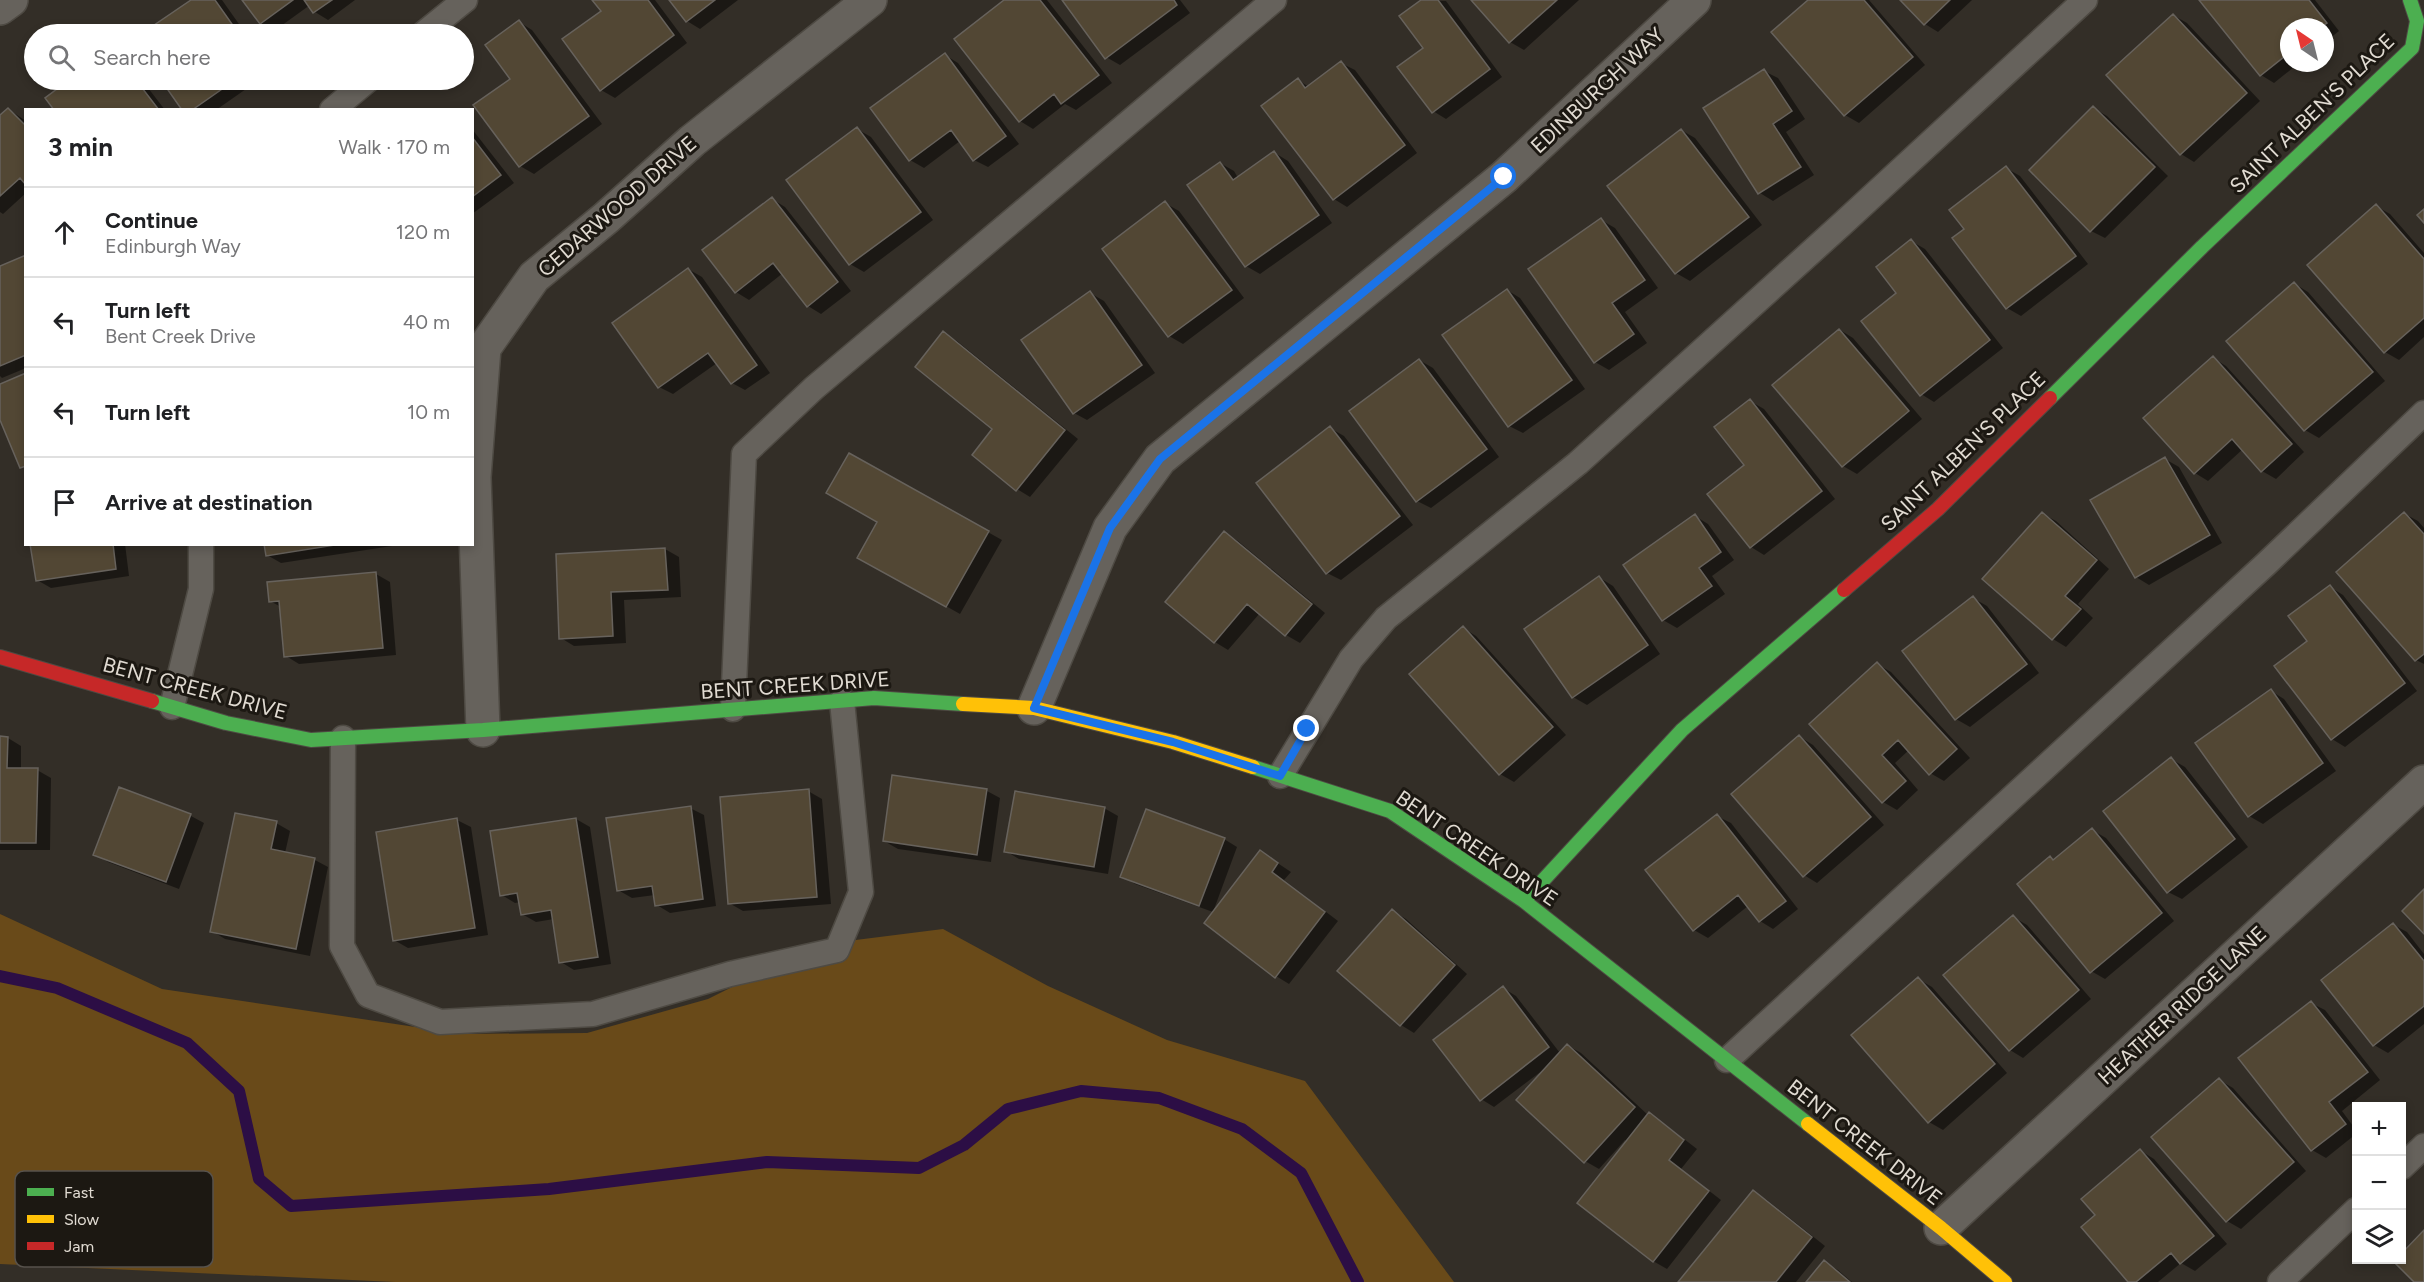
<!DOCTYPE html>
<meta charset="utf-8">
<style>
:root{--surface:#fff;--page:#f2f2f2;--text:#202124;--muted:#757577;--line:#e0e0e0}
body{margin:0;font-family:Figtree,sans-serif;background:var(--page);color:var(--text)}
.controls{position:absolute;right:18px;bottom:18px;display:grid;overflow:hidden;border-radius:0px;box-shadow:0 3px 9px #0003}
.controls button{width:54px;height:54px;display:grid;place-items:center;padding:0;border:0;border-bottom:2px solid var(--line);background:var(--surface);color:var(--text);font:30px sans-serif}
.compass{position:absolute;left:2280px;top:18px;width:54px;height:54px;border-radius:50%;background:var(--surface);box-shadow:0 3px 9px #0003;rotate:325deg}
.stop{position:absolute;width:18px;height:18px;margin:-14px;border:4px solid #1a73e8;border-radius:50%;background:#fff}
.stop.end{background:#1a73e8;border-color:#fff;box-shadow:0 2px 6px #0008}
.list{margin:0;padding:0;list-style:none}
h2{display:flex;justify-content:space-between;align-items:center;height:78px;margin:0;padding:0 24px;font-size:26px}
h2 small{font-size:20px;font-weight:400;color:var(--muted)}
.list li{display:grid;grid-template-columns:39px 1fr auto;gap:18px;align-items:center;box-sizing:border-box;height:90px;padding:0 24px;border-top:2px solid var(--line)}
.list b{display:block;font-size:22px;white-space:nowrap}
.list p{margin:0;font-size:20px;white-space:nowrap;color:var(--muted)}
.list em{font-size:20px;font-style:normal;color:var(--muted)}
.icon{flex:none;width:33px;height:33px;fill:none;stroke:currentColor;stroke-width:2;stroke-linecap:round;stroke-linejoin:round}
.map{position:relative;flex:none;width:2424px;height:1282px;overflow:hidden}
.search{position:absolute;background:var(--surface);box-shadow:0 3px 9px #0003;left:24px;top:24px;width:450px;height:66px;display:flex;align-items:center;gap:15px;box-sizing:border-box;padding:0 21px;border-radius:33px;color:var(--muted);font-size:22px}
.panel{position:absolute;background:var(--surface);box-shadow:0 3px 9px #0003;left:24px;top:108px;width:450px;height:438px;border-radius:0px}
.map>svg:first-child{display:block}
</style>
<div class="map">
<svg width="2424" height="1282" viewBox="0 0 2424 1282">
<rect width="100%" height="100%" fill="#332e27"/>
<path fill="#694a19" d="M0,914L162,989L462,1034L587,1033L708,999L816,945L943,929L1048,986L1167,1040L1305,1081L1454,1282H395L0,1264Z"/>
<path fill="#0007" d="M193,0H222L246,34H144Z
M244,0H355L328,20L315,12L310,5L274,31L261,23Z
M594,0H655L687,43L615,98L601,90L603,11Z
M671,0H738L700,29L687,21Z
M1006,0H1047L1112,83L1076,110L1065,104L1033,129L1020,121Z
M1064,0H1180L1190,13L1120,65L1106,57Z
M1423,0L1446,1L1502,77L1446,119L1433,111L1425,48Z
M1473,0H1579L1524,50L1510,42Z
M1810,0H1869L1925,65L1859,123L1845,115Z
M1902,0H1972L1938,32L1925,24Z
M2201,0H2315L2339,31L2325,42V27H2289V63H2299L2274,83L2261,75Z
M2173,15L2187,23L2260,101L2194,162L2181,154Z
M519,22L532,30L602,124L534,174L520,166L512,79Z
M945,55L958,63L1019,144L988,167L974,160L960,141L924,168L910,160Z
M1341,63L1355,70L1417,153L1347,207L1334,199L1298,80L1309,87Z
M1764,71L1778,78L1805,119L1786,132L1814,175L1773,201L1760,193L1705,109Z
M71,80H142L165,110H56L47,98Z
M163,80H259L216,110H184Z
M2093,108L2107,116L2168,176L2105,238L2091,231Z
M8,109L26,121V193L3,214L0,212V117Z
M472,129L514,183L472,214Z
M857,129L871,137L933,220L864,272L850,264Z
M1681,130L1695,138L1762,225L1690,281L1676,273L1609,187Z
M1275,153L1288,161L1332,223L1260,274L1246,266L1220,163L1234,171L1238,178Z
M2006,168L2020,176L2088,264L2021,316L2007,308L1966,230Z
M772,199L785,207L851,291L821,314L808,306L783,273L749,300L736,292Z
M1165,203L1179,211L1244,298L1183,344L1169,336Z
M2376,206L2390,214L2424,253V337L2399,360L2385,352Z
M1601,220L1615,228L1658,288L1625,312L1647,343L1609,370L1595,362Z
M1911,241L1925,249L2003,348L1934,402L1921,394L1899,294Z
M26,257V368L2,378L0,376V268Z
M688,269L702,277L770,373L745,390L732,383L717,363L673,394L659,387Z
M2295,284L2308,292L2385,381L2319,438L2305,430L2228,341Z
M1507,290L1520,298L1585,389L1523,433L1509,426Z
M1090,293L1104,301L1155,373L1087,420L1074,413Z
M1840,330L1853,338L1922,419L1857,474L1843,466L1775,385Z
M943,333L957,341L1078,439L1030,497L1017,489L994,429Z
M2213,358L2226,366L2304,452L2276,479L2262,471L2243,449L2208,481L2195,473Z
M1419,360L1433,368L1499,457L1431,508L1417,501Z
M1750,401L1764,409L1835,499L1764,555L1751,547L1746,465Z
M1330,428L1344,436L1413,525L1341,580L1327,573Z
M850,455L1002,540L960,614L859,557L879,521Z
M2165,459L2179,467L2222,543L2149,585L2136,577Z
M2043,514L2056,521L2109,569L2078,604L2093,618L2066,647L2053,639Z
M2405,514L2418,521L2424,528V664L2416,660Z
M1695,516L1708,524L1734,560L1712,576L1725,594L1677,628L1663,620Z
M1225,533L1238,541L1325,613L1300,643L1286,635L1260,613L1228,650L1215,642L1167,602Z
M32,544H125L129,576L51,588L37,580Z
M266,544H392V546L281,563L267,555Z
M665,549L679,557L681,597L624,600L626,643L574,646L561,638L557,555Z
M376,574L390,582L396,655L299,664L286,656L281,607L270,601Z
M1600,578L1613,586L1660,654L1587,705L1573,697L1526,630Z
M2330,587L2343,595L2417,691L2345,747L2332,739L2310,641Z
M1973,598L1987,606L2039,673L1970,727L1956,719Z
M1463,628L1476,636L1566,735L1514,782L1500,774L1411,675Z
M1877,664L1891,672L1970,758L1944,781L1930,773L1909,750L1895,763L1918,790L1897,810L1883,802L1812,724Z
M2271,691L2284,699L2336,771L2263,824L2249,816Z
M1800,737L1813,745L1884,825L1817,883L1804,875Z
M0,738H8L21,746V769L37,770L51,778L50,850H0Z
M2171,759L2185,767L2248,847L2182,899L2168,892Z
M894,777L987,791L1000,798L991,862L898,849L884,841Z
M120,789L191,816L204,823L179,889L108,862L95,854Z
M808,791L822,799L831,904L743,911L729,903Z
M690,808L704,815L716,906L670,913L657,905L655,895L632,898L618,890Z
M1104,808L1118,816L1108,874L1019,859L1006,851Z
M1717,816L1731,823L1798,909L1773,929L1760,921L1748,906L1708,938L1694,930Z
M576,819L590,827L611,964L574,970L561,962L554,919L536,922L522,914L520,902L515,903L502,895Z
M457,820L471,827L488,935L408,948L394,940Z
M276,823L290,831L285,853L315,860L328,867L310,956L225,939L212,931Z
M2092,830L2106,838L2174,921L2105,979L2091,971L2050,858L2055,861Z
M1224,839L1237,847L1213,912L1135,884L1122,876Z
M1261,852L1291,872L1284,880L1338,921L1289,984L1276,976Z
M1393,911L1406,919L1467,974L1414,1033L1401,1025Z
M2013,917L2027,925L2091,999L2023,1058L2010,1050Z
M2394,925L2407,932L2424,954V1024L2388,1053L2374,1045Z
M1918,979L1932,987L2007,1073L1943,1130L1929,1122Z
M1503,988L1516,996L1560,1053L1567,1045L1581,1053L1648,1115L1662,1122L1697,1149L1681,1169L1721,1200L1667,1269L1653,1261L1627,1142L1625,1140L1599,1169L1585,1161L1543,1070L1494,1107L1481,1099Z
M2311,1003L2325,1010L2380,1080L2342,1111L2356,1130V1134L2326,1158L2312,1150Z
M2219,1080L2233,1088L2306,1171L2241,1229L2227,1221Z
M2141,1151L2154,1159L2227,1244L2195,1271L2181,1263L2158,1282H2130L2097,1215Z
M1754,1192L1767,1200L1825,1246L1796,1282H1680Z
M1824,1262L1838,1270L1852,1282H1808Z"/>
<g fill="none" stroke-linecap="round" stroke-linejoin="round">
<path stroke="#2c0e45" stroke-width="12" d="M0,976L57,988L187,1043L239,1091L259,1179L291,1206L549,1189L767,1162L919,1168L964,1145L1008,1109L1081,1091L1159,1098L1242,1129L1301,1173L1358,1282"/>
</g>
<path fill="#524734" stroke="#67625c" stroke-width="1.5" d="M191,0H215L239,34H141Z
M242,0H293L260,24Z
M304,0H332L313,13Z
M592,0H648L674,35L600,91L562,39L601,11Z
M669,0H715L686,22Z
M1004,0H1040L1099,75L1061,104L1054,94L1019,122L954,39Z
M1062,0H1174L1177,5L1105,59Z
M1421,0H1438L1490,69L1432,113L1397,67L1423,48L1399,16Z
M1471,0H1557L1509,43Z
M1808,0H1864L1913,57L1844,116L1771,32Z
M1900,0H1950L1924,25Z
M2199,0H2309L2327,23L2321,27H2289V53L2260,76Z
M2173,14L2247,93L2180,155L2106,75Z
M519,20L589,116L519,167L473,105L510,79L485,45Z
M945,53L1006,136L973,161L951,130L909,161L870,108Z
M1341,61L1405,145L1333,200L1261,106L1298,78L1305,88Z
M1764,69L1792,111L1773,124L1801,167L1758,194L1703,108Z
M69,80H136L159,110H54L45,98Z
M161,80H235L192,110H182Z
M2093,106L2155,167L2090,232L2029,170Z
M8,108L26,126V185L20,178L0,196V115Z
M857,127L921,212L849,265L786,180Z
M1681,129L1749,217L1675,274L1607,186Z
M472,137L501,175L472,197Z
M1274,151L1319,215L1245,267L1187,185L1220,162L1233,180Z
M2006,166L2076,256L2006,309L1952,238L1964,229L1949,210Z
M772,197L838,282L807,307L773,263L735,293L702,250Z
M1165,201L1232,290L1168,337L1102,249Z
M2376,204L2424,259V318L2384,353L2307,265Z
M2424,209V223L2417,215Z
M1601,218L1645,280L1612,303L1634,334L1594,363L1528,269Z
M1911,239L1990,340L1920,396L1861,321L1896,293L1876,267Z
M26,255V355L0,366V266Z
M688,268L757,365L731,384L708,353L658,388L612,323Z
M2294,282L2373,372L2304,431L2226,341Z
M1507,289L1572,380L1508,427L1442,335Z
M1090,291L1142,365L1073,414L1021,340Z
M1839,329L1909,411L1842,467L1772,385Z
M943,331L1065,430L1016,491L972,455L992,429L915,367Z
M2213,356L2292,444L2261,472L2232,439L2194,474L2143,418Z
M1419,359L1487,449L1416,502L1349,411Z
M26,373V466L20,468L0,420V384Z
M1750,399L1822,491L1750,548L1707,494L1744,465L1714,427Z
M1330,426L1400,516L1326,574L1256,483Z
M849,453L989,531L946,607L857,558L877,522L826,493Z
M2165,457L2210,535L2135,578L2090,500Z
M2042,512L2097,560L2065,596L2081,609L2052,640L1982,579Z
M2404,512L2424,534V654L2415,661L2336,572Z
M1695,514L1721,552L1699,568L1712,586L1662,621L1623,565Z
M1224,531L1312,604L1285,636L1247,604L1214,643L1165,602Z
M30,544H113L116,569L36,581Z
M264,544H341L266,556Z
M665,548L668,590L611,592L613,636L559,639L556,554Z
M376,572L383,648L284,657L279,601L269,602L267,582Z
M1599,576L1648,645L1572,698L1524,629Z
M2330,585L2405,683L2331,740L2274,666L2307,641L2288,616Z
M1973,596L2027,664L1955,720L1902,651Z
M1463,626L1553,727L1499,775L1409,674Z
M1877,662L1957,749L1929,775L1898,740L1882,755L1906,781L1882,803L1809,724Z
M2271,689L2323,763L2248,817L2195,743Z
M1799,735L1871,817L1803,877L1731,794Z
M0,736L8,737L7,768H38L36,843H0Z
M2171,757L2235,839L2167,893L2103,811Z
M892,775L987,789L977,855L883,841Z
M119,787L191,814L166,882L93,855Z
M809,789L817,897L728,904L720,797Z
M1015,791L1105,807L1094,867L1004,852Z
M691,806L703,899L655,906L652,886L617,891L606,818Z
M1146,809L1225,838L1199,906L1120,877Z
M235,813L277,821L271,849L315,858L296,949L210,932Z
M1717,814L1786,901L1759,922L1738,895L1693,931L1645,870Z
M457,818L475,928L393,941L376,832Z
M576,818L598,957L559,963L551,910L521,915L517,893L500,896L490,831Z
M2092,828L2162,913L2090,973L2017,884L2050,856L2053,860Z
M1260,850L1278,863L1272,872L1325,912L1275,978L1204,923Z
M2424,889V934L2402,911Z
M1392,909L1455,965L1400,1026L1337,971Z
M2013,915L2079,990L2009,1051L1943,975Z
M2393,923L2424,961V1006L2373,1046L2321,980Z
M1918,977L1995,1064L1928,1123L1851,1035Z
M1503,986L1549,1047L1480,1101L1433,1040Z
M2311,1001L2368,1072L2329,1102L2346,1124L2311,1151L2238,1058Z
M1567,1044L1635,1107L1584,1163L1516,1100Z
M2219,1078L2294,1162L2226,1222L2151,1137Z
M1649,1112L1684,1140L1669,1160L1709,1191L1653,1262L1577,1203Z
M2140,1149L2214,1236L2180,1264L2171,1253L2136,1282H2128L2081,1227L2095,1215L2081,1199Z
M1753,1190L1812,1237L1776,1282H1678Z
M2424,1230V1282H2414L2393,1261L2402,1260V1253Z
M1824,1260L1850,1282H1806Z"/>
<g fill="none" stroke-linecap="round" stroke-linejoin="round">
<defs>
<path id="lane" d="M423,34L465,0
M332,110L368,80
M172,707L201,589V544
M733,709L744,454L814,388L1274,0
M343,738L342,946L368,995L440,1022L593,1014L730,974L837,950L861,892L842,701
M1280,776L1351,659L1386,618L1578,463L1841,225L2085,0
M1727,1060L2266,564L2424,413
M2402,1167L2424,1146
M2280,1282L2356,1210"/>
<path id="street" d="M0,8L11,0
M1034,708L1110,528L1160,459L1504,177L1694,0
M483,730L474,477L484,348L534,277L606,218L692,141L870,0
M1941,1228L2424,782"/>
<path id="fast" d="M2050,398L2202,247L2412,48L2417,21L2410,0
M152,701L226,723L311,740L483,730L874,698L963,704
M1253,767L1390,811L1524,901L1808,1124
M1524,901L1682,730L1844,590"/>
<path id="slow" d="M963,704L1034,708L1173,742L1253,767
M1808,1124L1941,1228L2005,1282"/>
<path id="jam" d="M1844,590L1938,509L2050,398
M0,657L152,701"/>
</defs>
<use href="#lane" stroke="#4e4a43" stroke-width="27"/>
<use href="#street" stroke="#4e4a43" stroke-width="36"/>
<use href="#fast" stroke="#4e4a43" stroke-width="16"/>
<use href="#slow" stroke="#4e4a43" stroke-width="16"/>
<use href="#jam" stroke="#4e4a43" stroke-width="16"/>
<use href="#lane" stroke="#66625c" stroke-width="24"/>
<use href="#street" stroke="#66625c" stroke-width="33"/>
<use href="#fast" stroke="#4caf50" stroke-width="14"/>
<use href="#slow" stroke="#ffc107" stroke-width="14"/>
<use href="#jam" stroke="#c62828" stroke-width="14"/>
</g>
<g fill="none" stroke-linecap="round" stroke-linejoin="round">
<path stroke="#1a73e8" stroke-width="8" d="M1307,729L1280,776L1173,742L1034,708L1110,528L1160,459L1504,177"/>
</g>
<g text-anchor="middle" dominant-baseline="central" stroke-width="6" stroke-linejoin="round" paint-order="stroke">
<g font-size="21" fill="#e1dbd2" stroke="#1c1812">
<text transform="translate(1597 90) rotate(-43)">EDINBURGH WAY</text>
<text transform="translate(2312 113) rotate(-44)">SAINT ALBEN'S PLACE</text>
<text transform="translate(617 206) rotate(-41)">CEDARWOOD DRIVE</text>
<text transform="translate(1963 451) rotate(-44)">SAINT ALBEN'S PLACE</text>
<text transform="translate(795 685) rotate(-4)">BENT CREEK DRIVE</text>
<text transform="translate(195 688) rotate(15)">BENT CREEK DRIVE</text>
<text transform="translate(1477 848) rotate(34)">BENT CREEK DRIVE</text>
<text transform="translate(2182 1005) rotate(-43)">HEATHER RIDGE LANE</text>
<text transform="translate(1865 1142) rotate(38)">BENT CREEK DRIVE</text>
</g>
</g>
<rect x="15" y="1171" width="198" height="96" rx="9" fill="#1c1812" stroke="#57524c" stroke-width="1.5"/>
<rect x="27" y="1188" width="27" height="8" fill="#4caf50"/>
<rect x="27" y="1215" width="27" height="8" fill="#ffc107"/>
<rect x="27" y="1242" width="27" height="8" fill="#c62828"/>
<g font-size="16" fill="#e1dbd2">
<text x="64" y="1198">Fast</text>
<text x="64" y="1225">Slow</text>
<text x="64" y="1252">Jam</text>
</g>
</svg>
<div class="controls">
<button>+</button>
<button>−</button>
<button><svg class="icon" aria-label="layers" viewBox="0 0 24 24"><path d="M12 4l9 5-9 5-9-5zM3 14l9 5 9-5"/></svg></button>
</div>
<svg class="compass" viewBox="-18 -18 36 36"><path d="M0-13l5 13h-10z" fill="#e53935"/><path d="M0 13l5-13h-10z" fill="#757577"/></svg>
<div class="stop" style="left:1504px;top:177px"></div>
<div class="stop end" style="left:1307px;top:729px"></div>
<div class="search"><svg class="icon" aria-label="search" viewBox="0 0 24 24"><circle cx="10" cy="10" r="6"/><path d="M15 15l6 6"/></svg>Search here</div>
<section class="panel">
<h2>3 min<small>Walk · 170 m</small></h2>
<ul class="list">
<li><svg class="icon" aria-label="ahead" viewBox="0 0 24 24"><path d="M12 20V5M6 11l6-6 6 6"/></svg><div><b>Continue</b><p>Edinburgh Way</p></div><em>120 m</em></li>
<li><svg class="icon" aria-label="left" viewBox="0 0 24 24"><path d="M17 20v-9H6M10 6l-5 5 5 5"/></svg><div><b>Turn left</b><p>Bent Creek Drive</p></div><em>40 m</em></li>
<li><svg class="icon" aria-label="left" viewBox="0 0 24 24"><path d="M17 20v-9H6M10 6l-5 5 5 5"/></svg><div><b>Turn left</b></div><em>10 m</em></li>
<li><svg class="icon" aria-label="arrive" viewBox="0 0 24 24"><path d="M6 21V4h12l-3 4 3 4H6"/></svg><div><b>Arrive at destination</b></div></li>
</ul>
</section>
</div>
